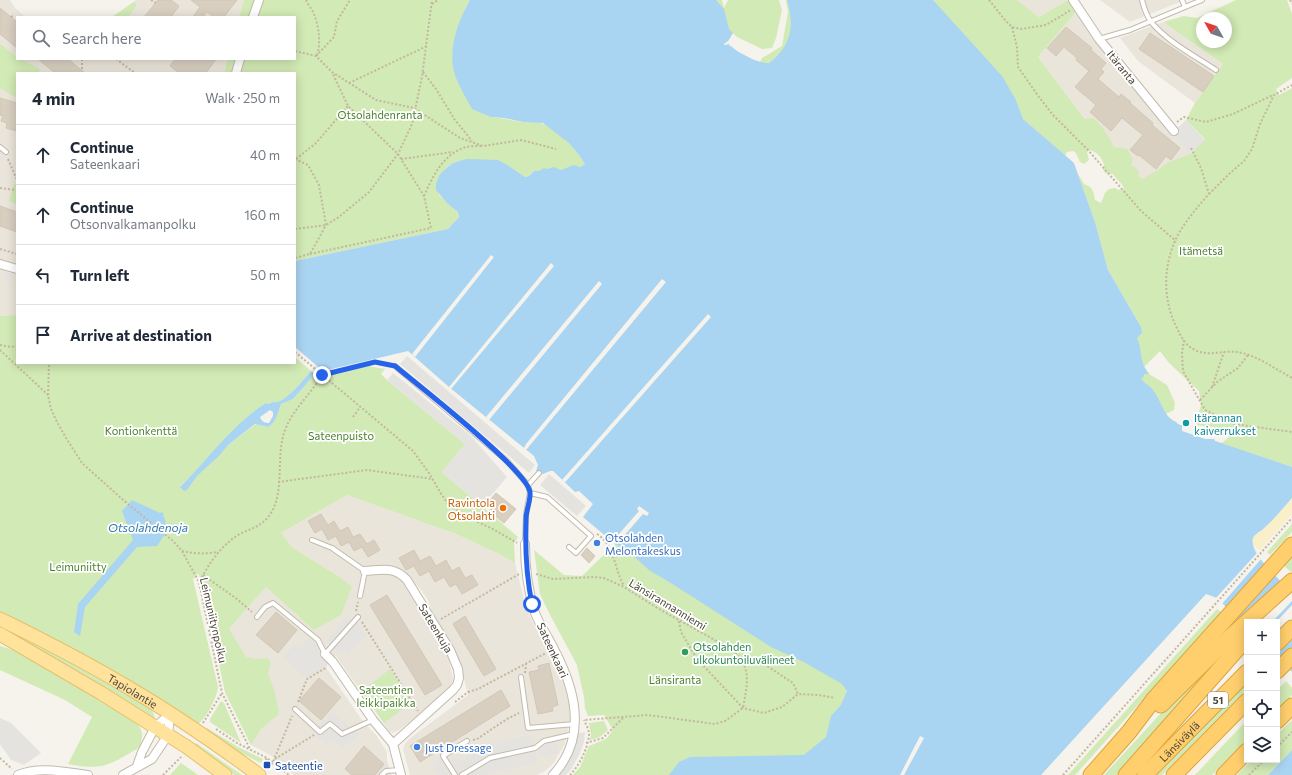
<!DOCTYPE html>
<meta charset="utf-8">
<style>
:root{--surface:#fff;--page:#f6f6f7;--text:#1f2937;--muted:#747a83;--line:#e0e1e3}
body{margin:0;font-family:Commissioner,sans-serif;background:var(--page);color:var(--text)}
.controls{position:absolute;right:12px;bottom:12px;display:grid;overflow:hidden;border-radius:0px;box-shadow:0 2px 10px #0003}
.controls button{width:36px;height:36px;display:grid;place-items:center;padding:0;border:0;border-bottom:1px solid var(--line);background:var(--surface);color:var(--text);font:20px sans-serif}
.compass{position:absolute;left:1196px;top:12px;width:36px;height:36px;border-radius:50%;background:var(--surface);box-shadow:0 2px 10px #0003;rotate:310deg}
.stop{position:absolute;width:12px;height:12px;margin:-9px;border:3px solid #2563eb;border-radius:50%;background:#fff}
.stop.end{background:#2563eb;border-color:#fff;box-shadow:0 1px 4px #0008}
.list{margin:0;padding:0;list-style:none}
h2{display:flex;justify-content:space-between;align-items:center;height:52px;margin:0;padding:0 16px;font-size:17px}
h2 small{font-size:13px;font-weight:400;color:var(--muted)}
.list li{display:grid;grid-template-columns:26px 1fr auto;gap:12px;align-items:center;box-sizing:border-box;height:60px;padding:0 16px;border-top:1px solid var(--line)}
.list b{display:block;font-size:15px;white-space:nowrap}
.list p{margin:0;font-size:13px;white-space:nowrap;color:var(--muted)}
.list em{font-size:13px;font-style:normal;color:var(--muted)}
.icon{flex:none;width:22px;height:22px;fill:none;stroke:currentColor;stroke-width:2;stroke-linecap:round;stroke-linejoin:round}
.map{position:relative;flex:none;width:1292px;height:775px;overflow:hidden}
.search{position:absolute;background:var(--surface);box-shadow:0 2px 10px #0003;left:16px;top:16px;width:280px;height:44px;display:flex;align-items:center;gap:10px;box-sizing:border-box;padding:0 14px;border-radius:0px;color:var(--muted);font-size:15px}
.panel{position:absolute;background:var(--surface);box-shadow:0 2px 10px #0003;left:16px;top:72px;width:280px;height:292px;border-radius:0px}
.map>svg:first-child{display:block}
</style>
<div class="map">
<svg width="1292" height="775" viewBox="0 0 1292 775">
<rect width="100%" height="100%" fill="#f6f3ec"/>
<path fill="#eae5da" d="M0,0H10L15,8L25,17H17V59H228L224,73H17V316L13,315L0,316Z
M136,0H244L239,17H112Z
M1017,0H1068L1039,17Z
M1100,0H1185L1130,22Z
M1076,12L1093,37L1190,154L1139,189L1038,57Z
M1163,22L1223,64L1195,103L1138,61L1120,38Z
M347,495L456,534L499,554L515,563L526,608L532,621L561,673L569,704L570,719L565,744L553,764L545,771L537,775H410L403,749L405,744L409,739L468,695L461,666L433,615L428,600L421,590L410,578L385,568L365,566L362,573L392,574L404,583L449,660L453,679L451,685L442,697L399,730L393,733L389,731L336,656L327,665V669L364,723L376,735L387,752V761L391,775H294L270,755L251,745L225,692L216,644L266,587L314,629L338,576L293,548L281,533Z"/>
<path fill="#d2eab5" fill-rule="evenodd" d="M244,0H470L465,9L491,117C502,118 511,120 522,122C528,123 537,121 543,124C559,130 577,150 585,164L580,167L561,170L554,168L539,171H534L529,176L525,177L509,166L466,159L453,163L443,171L439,195L458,212L459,217L448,229L295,261V73H224L228,59H295V17H239Z
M712,0H722L724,8L728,0H779L782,10L776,38L772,48L762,49L737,37L733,33L728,41V35Z
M786,0H793L796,16L783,60L759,64L762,58L782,46L788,12Z
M933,0H1017L1039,17L1068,0L1076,12L1038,57L1085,119C1086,119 1091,118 1092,118C1099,120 1111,140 1114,147L1128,149L1129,153L1133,159L1131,165L1135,167L1139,172L1138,176L1142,179L1158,170L1167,163L1190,154L1205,139L1186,120L1195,103L1223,64L1163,22L1184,16L1197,18L1236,0H1287L1292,14V78L1276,89L1279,95L1292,88V467L1205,439H1214L1215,441L1222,443L1229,437L1213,427L1195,425L1201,405L1199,391L1169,363L1160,351L1144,367L1146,370L1149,374L1167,385L1175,403L1174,410L1166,414L1171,420L1177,422L1160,442L1127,345L1140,335L1141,327L1108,270L1095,222L1078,174L1084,184C1092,186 1094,192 1095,200L1101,203L1105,193L1109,189L1115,188L1118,190L1124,189C1123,183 1116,180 1113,174L1105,173L1103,169L1104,165C1102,157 1098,153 1090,150L1087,152L1089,160L1084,164L1080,162L1076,153L1073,151L1067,152L1065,156L1023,119L1016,100L957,28ZM1202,18H1226V42H1202Z
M134,2L137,5L128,17H112Z
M0,44L17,57V59C22,59 33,66 39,68L40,73H17V98L0,88Z
M14,184L17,185V204L9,201Z
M13,315L17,316V363H295V357L311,371C304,379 284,405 273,402L268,404L266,403C232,424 209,462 180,486L189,487L197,475L220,455L228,445L256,424L268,427L281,404L293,399L308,382L314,373L338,374L368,366L385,369L381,374L387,380L465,444L442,472L518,537L514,543L515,563L499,554L456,534L347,495L281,533L293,548L338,576L352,587L341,615L314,630L266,587L229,629L246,657L255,659L267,658L271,662L268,673L275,693L279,714L261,729L251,745L225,692L202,583L198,573L193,579L218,687C217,698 206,719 197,725L39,632L0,612V316Z
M1292,524V532L1270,555L1267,552Z
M615,544L843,684L847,691L858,700L800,775H573L580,767L589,746L606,739L613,730L604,715L588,716L585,708L584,697L577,665L548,611L540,594L534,550L564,575L582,576Z
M1292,557V571L1291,572L1284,566Z
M1217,609L1221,612L1077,773L1075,775H1068Z
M0,625L48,650L108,683L147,706L152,711L155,717L153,719L0,629Z
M0,646L10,649L29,658L135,722C144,730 143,736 140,747C109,765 104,771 68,764L92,717L65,700L0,670Z
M1220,654L1221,658L1195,685L1117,775H1104L1173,700Z
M390,669L411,703L384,723L362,691Z
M1286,681L1292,688V695L1277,710V690Z
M1247,683V689L1162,775H1155Z
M221,701L224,703L241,743L210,722V719Z
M1247,720V740L1212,775H1195Z
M1292,720V750L1268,775H1237L1251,760H1277V734Z
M604,721L608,730L600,737L590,740L591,735L589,723Z
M207,728L238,747L263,759L261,763L237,751L204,729Z
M196,743L242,775H235L193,746Z
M181,763L198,775H170Z"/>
<path fill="#f9efc9" d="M1292,498V514L1260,550L1252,544L1253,537L1267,526Z"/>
<path fill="#e5e3e0" d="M1186,120L1205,140L1190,154L1172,133Z
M5,272L14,275L11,282L2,279Z
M407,356L535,465L529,473L400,364Z
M393,373L471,436L507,477L482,506L442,472L465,444L387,380Z
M549,474L586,506L577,516L540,485Z
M347,616L355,621L366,635L348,655L331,648L326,641Z
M309,638L318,646L327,665L306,678L283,657L295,645L302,646Z
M332,711L359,734L343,748L332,740L327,745L312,734Z
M0,718L11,723L41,753L24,765L11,760L0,744Z
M585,732L584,742L581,751L572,768L566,775H553L574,734Z
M532,735L538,763L493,772L488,775H438L431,764L443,756L447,762L456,757L462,761L491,743Z
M555,739L559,753L540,757L538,746L544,741Z
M387,761L391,775H375L384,764Z"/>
<path fill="#a9d4f2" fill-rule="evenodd" d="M470,0H716L724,9L729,29L733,33L728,41L724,44V45L730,44L729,46H731C737,52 743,54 750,58C754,60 763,63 768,63C772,62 775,58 778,55C793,39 793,21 787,0H933L1002,76L1016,100L1023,119L1074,163L1095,222L1108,270L1141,327L1142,333L1137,338C1143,351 1138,359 1149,374H1144L1143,378L1141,377C1143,384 1149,384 1153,390C1159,398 1162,408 1167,415C1171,420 1176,422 1180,425H1182V431L1185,432L1205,439H1214L1215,441L1292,467V498C1282,509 1273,521 1262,530C1259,532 1254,535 1253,538C1248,553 1282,582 1292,592V672L1277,657V622H1247V628L1217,598L1206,594L1041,775H669L679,762L690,757L804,755L826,737L831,716L841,705L847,691L842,684L804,662L771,647L674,585L649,570L630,553L615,544L583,517L593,504L579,491L575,492L553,471H550L543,474L536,471L538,465L534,456L449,387L408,351L323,371L295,347V261L448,229L459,217L458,212L447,203L436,190V184L439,176L443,171L453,163L466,159L498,160L509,166L525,177L529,176L534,171H539L544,168L547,169L554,167L561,170L574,165L580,167L585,164L579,155L569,143L543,123L523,122L504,118L491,117L472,109C466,98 459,86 455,75C447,50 458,21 470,0Z
M311,371L314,373L308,382L293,399L281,404C277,414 277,421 268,427L255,424L228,445L220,455L197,476L187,490L184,491L180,487C208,460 232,424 266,403L268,404L273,402C284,405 304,379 311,371ZM270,410L273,412V416L269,423C265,423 262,422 260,417Z
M132,500L160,513L162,512L164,514L163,516L165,519L167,531L157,546L137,547L85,607L80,636L74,632L78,604L133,540L122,511Z
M1292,750V775H1268Z"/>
<path fill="#f6f3ec" d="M491,255L494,257L415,357L412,354Z
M551,263L554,266L451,389L449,387Z
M662,279L666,282L526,450L524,448L526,444Z
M599,281L602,284L489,420L486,417Z
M708,314L711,317L568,479L565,482L562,480Z
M639,506L649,513L647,516L643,514L622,538L620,537L615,544L612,542L639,511L637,509Z
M1258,552L1262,558L1221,605L1215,599Z
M1292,589V601L1272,622H1247Z
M1292,605V640L1277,654V622H1276Z
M920,736L924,738L904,775H900Z"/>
<path fill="#d8cfc1" stroke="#d3c7b4" d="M158,0H171L179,6L171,17H144Z
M191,0H237L224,17H214L207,12L203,17H193L200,7Z
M0,8L17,22V48L0,34Z
M1066,27L1092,48L1091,50L1106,63L1101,69L1104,72L1098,79L1119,97L1121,94L1131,102L1130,103L1153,123L1152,125L1180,148L1171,160L1166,156L1156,169L1139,155L1138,156L1130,150L1143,135L1122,118L1111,131L1090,112L1096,105L1075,87L1089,71L1076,60L1077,58L1064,47L1056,56L1047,48Z
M1150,33L1214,76L1203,92L1139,49Z
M38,59H68L85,73H55Z
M175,59H216L206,73H179L170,66Z
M0,98L17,103V131L6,128L7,123L1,121L3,116L0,115Z
M0,206L17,212V232L0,226Z
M496,493L516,509L504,523L489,511L492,508L487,504Z
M321,514L328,525L334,521L340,531L348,527L353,537L360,534L367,544L374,540L380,550L368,557L362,547L354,551L349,542L341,546L336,536L328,540L322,529L315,533L308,521Z
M587,548L595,556L589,563L581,555Z
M414,550L420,561L430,556L436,566L446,560L452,571L459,567L465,578L472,575L478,585L462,594L456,584L450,587L444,577L435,582L429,571L420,576L414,566L406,570L399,558Z
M387,595L442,685L425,695L370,605Z
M276,612L297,630L278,653L256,635Z
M465,616L496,669L484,676L453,624Z
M549,663L558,705L552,707L553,711L538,714L529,672L539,670L538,666Z
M319,678L341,697L321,720L299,701Z
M501,690L510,706L420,762L410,746Z
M364,746L384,764L375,775H352L345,769Z"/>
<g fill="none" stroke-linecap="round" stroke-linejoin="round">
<defs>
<path id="service" d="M1142,0C1144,8 1147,17 1152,23C1168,42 1195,56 1216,70
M1182,0L1185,7
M1099,39L1130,30L1202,0
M0,147L6,152
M395,366L507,461L528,485L530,493L526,514L525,544
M528,485L539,473
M530,493L547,497L591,536L576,553L569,547
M312,540L332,548L365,571L360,596
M257,617L265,607L273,603L318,640L325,654L358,617
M521,677L528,728L575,724
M295,709L320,732L330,724L342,734L373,720
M382,775L386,771L400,770
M455,775L443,756L467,741
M462,775L490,758L535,748L544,741L574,734"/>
<path id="minor" d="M1073,0L1099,39L1174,131
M253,17L259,0
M236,73L240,59
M0,264L17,269
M525,544C525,567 528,591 535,613C540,626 549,638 555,651C576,691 587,738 553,775
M365,571C383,570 394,566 407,580L450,650L458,669L459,678L457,685L453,690L393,744
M325,654L333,662L373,720L393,744L401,775
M137,766L142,752L155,727L170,714
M18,775C39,766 65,772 88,775
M123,775L152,759L168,735L170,714"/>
<g id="primary">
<path id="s1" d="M0,619C49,643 97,668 144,697C184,721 222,748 259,775"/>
<path d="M0,634L101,693L187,747L225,775"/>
</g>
<g id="motorway">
<path d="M1277,643L1292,628"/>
<path d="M1277,671L1292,656"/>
<path d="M1161,705L1231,636L1292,581"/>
<path d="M1277,721L1292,706"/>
<path d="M1091,775L1129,732L1154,699L1292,545"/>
<path d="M1126,775L1247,638"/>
<path id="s2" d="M1145,775L1247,672"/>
<path d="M1174,775L1247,701"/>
<path d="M1224,775L1247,751"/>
</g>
</defs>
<use href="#service" stroke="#c2bbae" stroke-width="6"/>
<use href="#minor" stroke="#c2bbae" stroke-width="10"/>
<use href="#primary" stroke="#e6c16a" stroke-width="15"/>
<use href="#motorway" stroke="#e0a43c" stroke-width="17"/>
<path stroke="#c4b79f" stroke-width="2" stroke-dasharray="2 2" stroke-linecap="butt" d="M151,0L156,3
M306,0C308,5 312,9 314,14C319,27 321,42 317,55
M989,0L1005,20L1012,27L1021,29L1046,25L1071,10
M1290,0L1292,4
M432,4L438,0
M11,17L14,15
M1012,27L1017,47L1018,67L1039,97L1053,115L1088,150L1141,211L1176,241
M295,51L316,56L332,72L376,100L414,108L460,138L483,146L521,140L556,149
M316,56L334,37L337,21L350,0
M82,59V71
M116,59L135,73
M423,72L436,89L455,120L472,141
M349,83L427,46
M1177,122L1184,117L1206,122L1233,114L1273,95
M1191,148L1201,168L1209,194C1199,205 1190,216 1182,228C1164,256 1161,294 1175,324C1180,334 1184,345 1195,350C1208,357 1223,350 1237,352C1257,355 1275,369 1292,378
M8,159L17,180
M295,159L308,165L319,185L326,225L310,254L295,258
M296,159L315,144L348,106
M401,159L453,152
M0,188L17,190
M1209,194L1230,173L1244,161L1252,149L1260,124L1274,95L1292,85
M424,196C433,176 443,154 466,147C471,146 477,146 482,146
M295,229L326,225L339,217L369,192L398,154L412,124L422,77L432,0
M0,249L17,254
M310,254L431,228L424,196L401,159L398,154L348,106L332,72
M1184,340L1182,353L1183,371L1205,410L1234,424L1292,432
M0,345L11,347L17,346
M0,350L48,395L51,409L57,422L66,438L82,463L122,499L173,541L182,551L199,582L222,693L250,749
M295,352L413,451L429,473L440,492L448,504L467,517L491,528L517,543
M322,375L375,362L389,364
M1212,387L1224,352
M48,395L49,363
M1200,400L1217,382L1238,368L1248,355
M353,417L360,407
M278,482L367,470L433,479
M597,534C615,545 614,569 624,586
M182,551C195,554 206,554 218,552
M536,574L553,579L594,577L604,578L624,587L659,609L731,649C753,666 747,684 743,708L725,721L715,724L648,715L584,720
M203,575L237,599L252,612
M200,581C209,563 221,546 238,535C249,529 261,527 269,516C286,493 275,457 285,430C293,409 311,394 322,375
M356,611L358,602
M441,619L519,574
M679,621L681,632L697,659L743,708L764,713L782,707L798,694
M362,622L418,711
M741,657L767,666L793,683L798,694L819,695L835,698
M525,673L526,664
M468,692L478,689L546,653
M298,702L307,679L327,667
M455,702L468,692
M203,723L222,693
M216,729L237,743L267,758L289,775
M473,740L477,739L507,719L519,713
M586,743L603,738L624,717
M1277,747L1292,732
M0,758L12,769
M275,759L314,735
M263,763L267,758
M269,768L273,762L292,716
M163,775L181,757
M570,775C579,766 588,748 589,735C589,729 586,725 584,720
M1063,775L1292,518
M1249,775L1264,760"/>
<use href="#service" stroke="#fff" stroke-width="4"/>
<use href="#minor" stroke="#fff" stroke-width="8"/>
<use href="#primary" stroke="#ffe39c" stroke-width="13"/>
<use href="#motorway" stroke="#ffcf6e" stroke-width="15"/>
</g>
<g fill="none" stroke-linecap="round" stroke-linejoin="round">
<path stroke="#2563eb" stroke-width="5" d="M322,375L375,362L395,366C418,385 527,470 530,492C531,500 526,510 526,519C525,548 526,575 532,604"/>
</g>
<circle fill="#0f9aa8" stroke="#fff" stroke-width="1.5" cx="1186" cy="423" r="4"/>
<circle fill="#e8710a" stroke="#fff" stroke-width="1.5" cx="503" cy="508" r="4"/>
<g fill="#3f7fe0" stroke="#fff" stroke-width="1.5">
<circle cx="597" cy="543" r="4"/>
<circle cx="417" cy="747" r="4"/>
</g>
<circle fill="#2e9e5b" stroke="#fff" stroke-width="1.5" cx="685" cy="652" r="4"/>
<rect fill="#1a4fb4" stroke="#fff" stroke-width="1.5" x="263" y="761" width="8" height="8" rx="2"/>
<g text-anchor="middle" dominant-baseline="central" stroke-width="3.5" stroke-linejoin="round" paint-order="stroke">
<rect fill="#fff" stroke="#817c74" stroke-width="1" x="1208" y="692" width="20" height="16" rx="3"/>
<g font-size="10" font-weight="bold" fill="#4b4439">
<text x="1218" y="700">51</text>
</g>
<g font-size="11" fill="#4b4439" stroke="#fff">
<text transform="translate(1122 67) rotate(51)">Itäranta</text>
<text transform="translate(668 604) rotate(31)">Länsirannanniemi</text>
<text transform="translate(214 620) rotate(77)">Leimuniitynpolku</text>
<text transform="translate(436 628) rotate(59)">Sateenkuja</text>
<text transform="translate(553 650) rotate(65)">Sateenkaari</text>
<text stroke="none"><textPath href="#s1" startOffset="151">Tapiolantie</textPath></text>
<text stroke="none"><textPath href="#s2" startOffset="48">Länsiväylä</textPath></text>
</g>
<g font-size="11" fill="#4a7f2a" stroke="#fff">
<text x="380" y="114">Otsolahdenranta</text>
<text x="1201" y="250">Itämetsä</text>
<text x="141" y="430">Kontionkenttä</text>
<text x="341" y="435">Sateenpuisto</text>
<text x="78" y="566">Leimuniitty</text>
<text x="675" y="679">Länsiranta</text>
<text x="386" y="689">Sateentien<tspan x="386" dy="13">leikkipaikka</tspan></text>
</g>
<g font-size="11" fill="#0d838f" stroke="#fff" text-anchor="start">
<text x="1194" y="417">Itärannan<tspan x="1194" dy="13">kaiverrukset</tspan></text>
</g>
<g font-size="11" fill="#c56008" stroke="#fff" text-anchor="end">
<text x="495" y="502">Ravintola<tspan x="495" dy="13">Otsolahti</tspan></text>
</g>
<g font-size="11" fill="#366cbe" stroke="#fff" text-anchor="start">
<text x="605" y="537">Otsolahden<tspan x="605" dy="13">Melontakeskus</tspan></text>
<text x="425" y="747">Just Dressage</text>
</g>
<g font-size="11" fill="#27864d" stroke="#fff" text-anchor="start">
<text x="693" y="646">Otsolahden<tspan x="693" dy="13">ulkokuntoiluvälineet</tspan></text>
</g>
<g font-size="11" fill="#164399" stroke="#fff" text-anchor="start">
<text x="275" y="765">Sateentie</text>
</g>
<g font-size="12" font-style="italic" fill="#2e7ab2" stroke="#fff">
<text x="148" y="527">Otsolahdenoja</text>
</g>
</g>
</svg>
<div class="controls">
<button>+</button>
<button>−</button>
<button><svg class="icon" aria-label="locate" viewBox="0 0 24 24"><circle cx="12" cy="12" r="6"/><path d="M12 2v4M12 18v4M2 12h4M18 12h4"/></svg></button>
<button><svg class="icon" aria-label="layers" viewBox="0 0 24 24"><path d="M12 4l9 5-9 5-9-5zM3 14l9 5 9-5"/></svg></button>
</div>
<svg class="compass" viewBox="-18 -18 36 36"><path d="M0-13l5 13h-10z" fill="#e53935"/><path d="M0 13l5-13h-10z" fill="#747a83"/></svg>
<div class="stop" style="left:532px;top:604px"></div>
<div class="stop end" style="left:322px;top:375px"></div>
<div class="search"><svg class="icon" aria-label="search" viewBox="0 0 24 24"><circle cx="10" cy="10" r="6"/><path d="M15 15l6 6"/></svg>Search here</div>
<section class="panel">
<h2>4 min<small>Walk · 250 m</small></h2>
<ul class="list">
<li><svg class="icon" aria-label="ahead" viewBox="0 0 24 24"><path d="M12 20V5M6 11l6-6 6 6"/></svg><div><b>Continue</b><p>Sateenkaari</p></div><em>40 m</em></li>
<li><svg class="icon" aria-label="ahead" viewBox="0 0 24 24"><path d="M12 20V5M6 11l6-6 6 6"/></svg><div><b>Continue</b><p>Otsonvalkamanpolku</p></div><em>160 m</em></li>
<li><svg class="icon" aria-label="left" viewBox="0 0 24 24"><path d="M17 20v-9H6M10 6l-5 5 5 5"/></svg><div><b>Turn left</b></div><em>50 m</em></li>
<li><svg class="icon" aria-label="arrive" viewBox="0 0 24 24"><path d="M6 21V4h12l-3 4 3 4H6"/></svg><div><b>Arrive at destination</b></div></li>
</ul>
</section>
</div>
